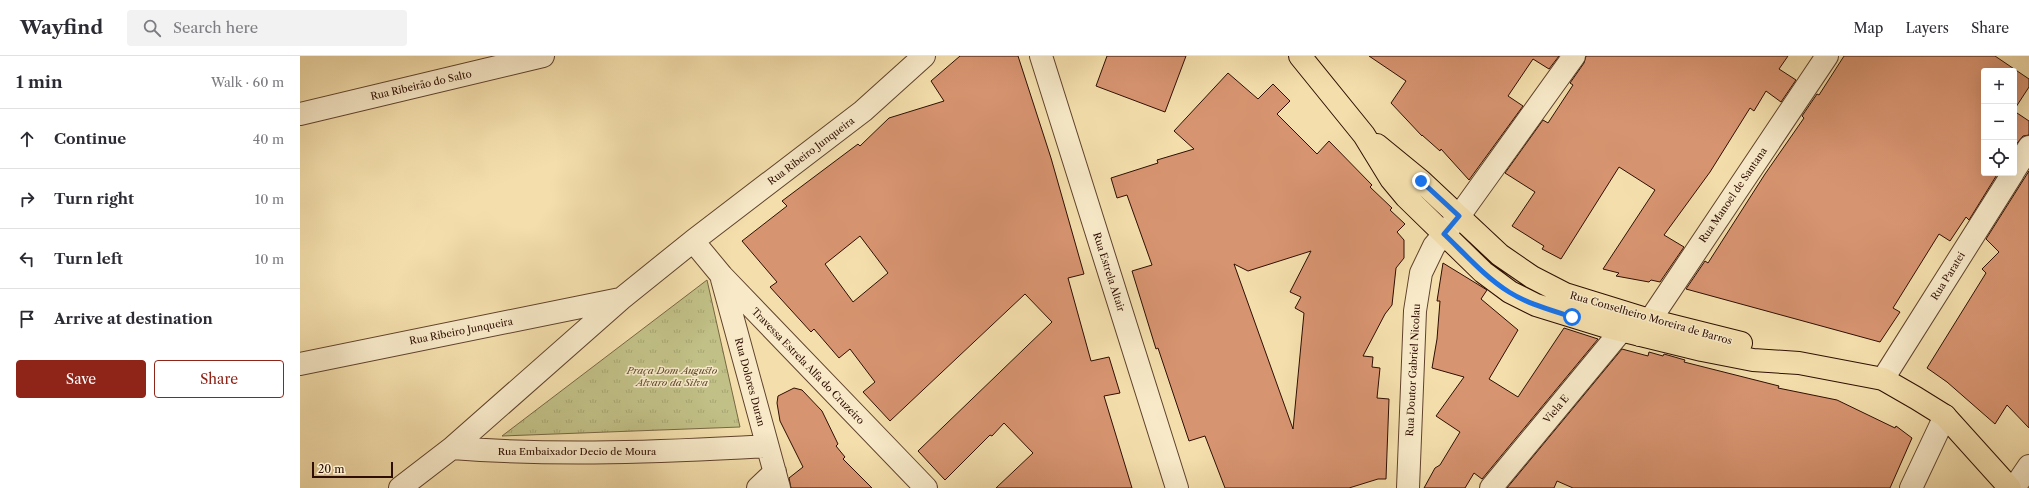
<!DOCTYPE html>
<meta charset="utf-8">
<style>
:root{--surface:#fff;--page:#f2f2f3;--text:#2b2b33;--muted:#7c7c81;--line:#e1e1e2;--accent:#8f2418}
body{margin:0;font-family:"Libre Caslon Text",serif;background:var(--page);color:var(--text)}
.controls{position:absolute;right:12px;top:12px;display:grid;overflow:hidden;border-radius:4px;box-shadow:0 4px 16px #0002}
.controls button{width:36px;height:36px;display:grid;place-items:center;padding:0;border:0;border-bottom:1px solid var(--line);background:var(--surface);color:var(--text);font:20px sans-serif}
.scale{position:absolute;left:12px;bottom:10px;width:81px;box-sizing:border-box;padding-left:4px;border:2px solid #2e0e02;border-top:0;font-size:11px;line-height:14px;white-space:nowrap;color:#2e0e02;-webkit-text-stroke:3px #f8eac9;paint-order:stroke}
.stop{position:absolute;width:12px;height:12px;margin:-9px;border:3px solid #1a73e8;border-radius:50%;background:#fff}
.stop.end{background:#1a73e8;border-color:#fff;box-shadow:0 1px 4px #0008}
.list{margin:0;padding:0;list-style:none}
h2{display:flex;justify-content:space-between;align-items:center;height:52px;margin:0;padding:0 16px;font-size:17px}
h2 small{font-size:13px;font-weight:400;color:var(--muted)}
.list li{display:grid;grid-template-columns:26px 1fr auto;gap:12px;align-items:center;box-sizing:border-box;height:60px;padding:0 16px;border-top:1px solid var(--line)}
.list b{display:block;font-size:15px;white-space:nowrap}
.list em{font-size:13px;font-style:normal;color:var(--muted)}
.actions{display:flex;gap:8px;padding:12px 16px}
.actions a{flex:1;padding:9px 0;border:1px solid var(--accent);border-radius:4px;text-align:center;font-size:14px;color:var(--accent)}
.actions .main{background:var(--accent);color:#fff}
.icon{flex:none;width:22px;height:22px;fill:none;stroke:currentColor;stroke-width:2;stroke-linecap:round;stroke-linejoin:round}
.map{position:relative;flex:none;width:1729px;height:432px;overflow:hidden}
header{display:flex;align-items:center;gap:24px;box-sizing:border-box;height:56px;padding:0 20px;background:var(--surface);border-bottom:1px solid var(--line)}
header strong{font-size:19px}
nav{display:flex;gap:22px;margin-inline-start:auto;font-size:14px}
.search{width:280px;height:36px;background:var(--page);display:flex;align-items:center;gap:10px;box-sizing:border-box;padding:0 14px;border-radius:4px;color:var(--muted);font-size:15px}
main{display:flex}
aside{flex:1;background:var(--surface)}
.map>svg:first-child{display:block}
</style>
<header>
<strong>Wayfind</strong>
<div class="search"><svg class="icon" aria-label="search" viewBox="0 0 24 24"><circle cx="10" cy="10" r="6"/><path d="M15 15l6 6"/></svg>Search here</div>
<nav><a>Map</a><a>Layers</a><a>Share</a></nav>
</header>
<main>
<aside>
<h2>1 min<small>Walk · 60 m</small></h2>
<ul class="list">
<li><svg class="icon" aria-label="ahead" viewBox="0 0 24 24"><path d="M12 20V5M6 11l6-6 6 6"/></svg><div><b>Continue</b></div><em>40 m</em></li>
<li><svg class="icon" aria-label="right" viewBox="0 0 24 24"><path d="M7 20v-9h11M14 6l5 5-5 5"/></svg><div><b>Turn right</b></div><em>10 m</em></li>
<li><svg class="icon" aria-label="left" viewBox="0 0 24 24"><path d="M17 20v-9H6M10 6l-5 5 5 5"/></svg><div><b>Turn left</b></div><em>10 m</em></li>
<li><svg class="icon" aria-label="arrive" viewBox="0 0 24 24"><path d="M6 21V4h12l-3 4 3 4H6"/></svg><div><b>Arrive at destination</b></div></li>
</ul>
<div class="actions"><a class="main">Save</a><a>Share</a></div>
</aside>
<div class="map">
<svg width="1729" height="432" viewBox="0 0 1729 432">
<defs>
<pattern id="grass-tufts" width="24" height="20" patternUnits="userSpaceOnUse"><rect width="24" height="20" fill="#c1c086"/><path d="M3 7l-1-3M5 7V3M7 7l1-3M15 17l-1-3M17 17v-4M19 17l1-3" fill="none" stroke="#a6a472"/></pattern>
</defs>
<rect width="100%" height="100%" fill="#f4dfac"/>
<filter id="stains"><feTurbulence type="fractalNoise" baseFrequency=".005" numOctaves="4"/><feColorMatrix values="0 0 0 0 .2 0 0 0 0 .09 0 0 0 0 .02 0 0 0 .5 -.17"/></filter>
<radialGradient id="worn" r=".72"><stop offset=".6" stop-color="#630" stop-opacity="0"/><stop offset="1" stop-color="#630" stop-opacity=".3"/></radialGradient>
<path fill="url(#grass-tufts)" stroke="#786744" d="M407,224L440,371L202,380Z"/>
<path fill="#d79470" stroke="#2e0e02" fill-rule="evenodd" d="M660,0H718L751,102L784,218L768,222L791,305L809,301L820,337L804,340L832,432H696L733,397L704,367L692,380L690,379L645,424L618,395L752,266L725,238L590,365L563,336L575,326L550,293L539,302L514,273L511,276L470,231L477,226L442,185L487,150L482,145L558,88L560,90L589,62L644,45L631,25ZM560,180L588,217L553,246L525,208Z
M807,0H886L865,56L796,30Z
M1069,0H1259L1249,13L1233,3L1208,40L1223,50L1169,124L1141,93L1140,95L1122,79V80L1091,47L1106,25Z
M1286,0H1488L1479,13L1496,24L1481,46L1466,35L1454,55L1450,52L1410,116L1364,179L1384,191L1360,226L1351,224L1349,226L1316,220L1319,217L1303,213L1355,134L1319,111L1261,203L1242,193L1244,190L1212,170L1235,136L1205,117L1243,64L1248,67L1273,29L1270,27L1284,7Z
M1544,0H1695L1729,23V31L1714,54V15H1684V117H1698L1669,164L1666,161L1650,185L1639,178L1593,252L1600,256L1580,286L1386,233L1405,205L1408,207L1465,118L1504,62L1502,60L1517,38L1519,39Z
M928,17L958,43L973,28L990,45L977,58L1017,98L1029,85L1072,129L1070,131L1092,152L1090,154L1105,168L1097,176L1104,184V202L1096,212L1092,249L1085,258L1063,300L1073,301L1072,311L1080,312L1077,342L1089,343L1086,423H1078L1049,432H925L905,380L889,385L858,292L856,293L832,215L852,209L827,139L817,142L811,122L858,107L857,104L894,93L874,75ZM1011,195L990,236L1001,241L995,252L1004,257L993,373L934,208L948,215Z
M1714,55L1729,65V79L1723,80L1714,91Z
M1729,115V372L1707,349L1695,368L1647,326L1627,312L1686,217L1682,213L1699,196L1686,183Z
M1143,207L1187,234L1181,243L1218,274L1189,323L1218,341L1264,272L1298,283L1182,423L1174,417L1165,432H1124L1135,412L1140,409L1160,376L1136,360L1164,321L1132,312L1137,283L1140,245H1137Z
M1322,293L1348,300L1349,296L1363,300L1364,298L1385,304L1384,306L1479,330L1478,332L1537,344L1595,372L1596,370L1612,382L1590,432H1273L1257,425L1254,432H1207Z
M494,332L502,334L522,355L538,388L536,390L545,401L543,403L572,432H491L489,422L503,411L480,365L477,347L478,340Z"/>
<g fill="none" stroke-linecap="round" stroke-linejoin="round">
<defs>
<path id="minor" d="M741,0L877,432
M0,58L243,0
M1714,115L1729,91
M393,185L422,220L626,432
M422,223L479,432
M1340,279L1527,0
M0,308L320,243
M1583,323L1713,117
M152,392C257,400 362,396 467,390
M100,432L152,392L321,243L393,185L563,55L624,0
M458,432L475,416
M1108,432L1115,255L1121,217L1134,190L1159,160L1274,0
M1191,432L1321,275
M1611,432L1645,360
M1714,432L1729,410"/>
<path id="major" d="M1000,0L1064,79L1091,123L1106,141L1183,216L1210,236L1236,249L1304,270L1402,294L1453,304L1499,307L1583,323L1616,342L1645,360L1710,432
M1077,89L1121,125L1200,199L1232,221L1265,238L1349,264L1441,287"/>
</defs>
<use href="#minor" stroke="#60422c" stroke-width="24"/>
<use href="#major" stroke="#2e0e02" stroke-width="24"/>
<use href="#minor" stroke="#f8eac9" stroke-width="22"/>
<use href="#major" stroke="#f4dfac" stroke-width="22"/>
</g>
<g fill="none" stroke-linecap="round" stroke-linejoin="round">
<path stroke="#1a73e8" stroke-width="5" d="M1121,125L1159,160L1144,178C1165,198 1185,221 1209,236C1228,248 1251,254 1272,261"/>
</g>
<g text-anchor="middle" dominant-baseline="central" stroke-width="3" stroke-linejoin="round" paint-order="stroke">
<g font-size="10" fill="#2e0e02" stroke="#f8eac9">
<text transform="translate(121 29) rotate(-13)">Rua Ribeirão do Salto</text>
<text transform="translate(511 95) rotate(-37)">Rua Ribeiro Junqueira</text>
<text transform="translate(1433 139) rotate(-56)">Rua Manoel de Santana</text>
<text transform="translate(809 216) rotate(72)">Rua Estrela Altair</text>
<text transform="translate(1648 220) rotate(-58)">Rua Paratei</text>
<text transform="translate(1351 262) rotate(16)">Rua Conselheiro Moreira de Barros</text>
<text transform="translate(161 275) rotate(-11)">Rua Ribeiro Junqueira</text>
<text transform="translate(508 310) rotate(46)">Travessa Estrela Alfa do Cruzeiro</text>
<text transform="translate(1113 314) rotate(-87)">Rua Doutor Gabriel Nicolau</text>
<text transform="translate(450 326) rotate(75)">Rua Dolores Duran</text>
<text transform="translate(1256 353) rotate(-50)">Viela E</text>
<text x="277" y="395">Rua Embaixador Decio de Moura</text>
</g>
<g font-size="10" font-style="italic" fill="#614c30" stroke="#f8eac9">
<text x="372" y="314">Praça Dom Augusto<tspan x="372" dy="12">Alvaro da Silva</tspan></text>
</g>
</g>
<rect width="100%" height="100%" filter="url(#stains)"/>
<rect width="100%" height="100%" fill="url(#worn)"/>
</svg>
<div class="controls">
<button>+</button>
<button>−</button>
<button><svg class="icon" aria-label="locate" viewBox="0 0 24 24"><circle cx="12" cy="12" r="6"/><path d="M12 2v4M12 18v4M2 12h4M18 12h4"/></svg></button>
</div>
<div class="scale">20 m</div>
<div class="stop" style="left:1272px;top:261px"></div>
<div class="stop end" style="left:1121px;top:125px"></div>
</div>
</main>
